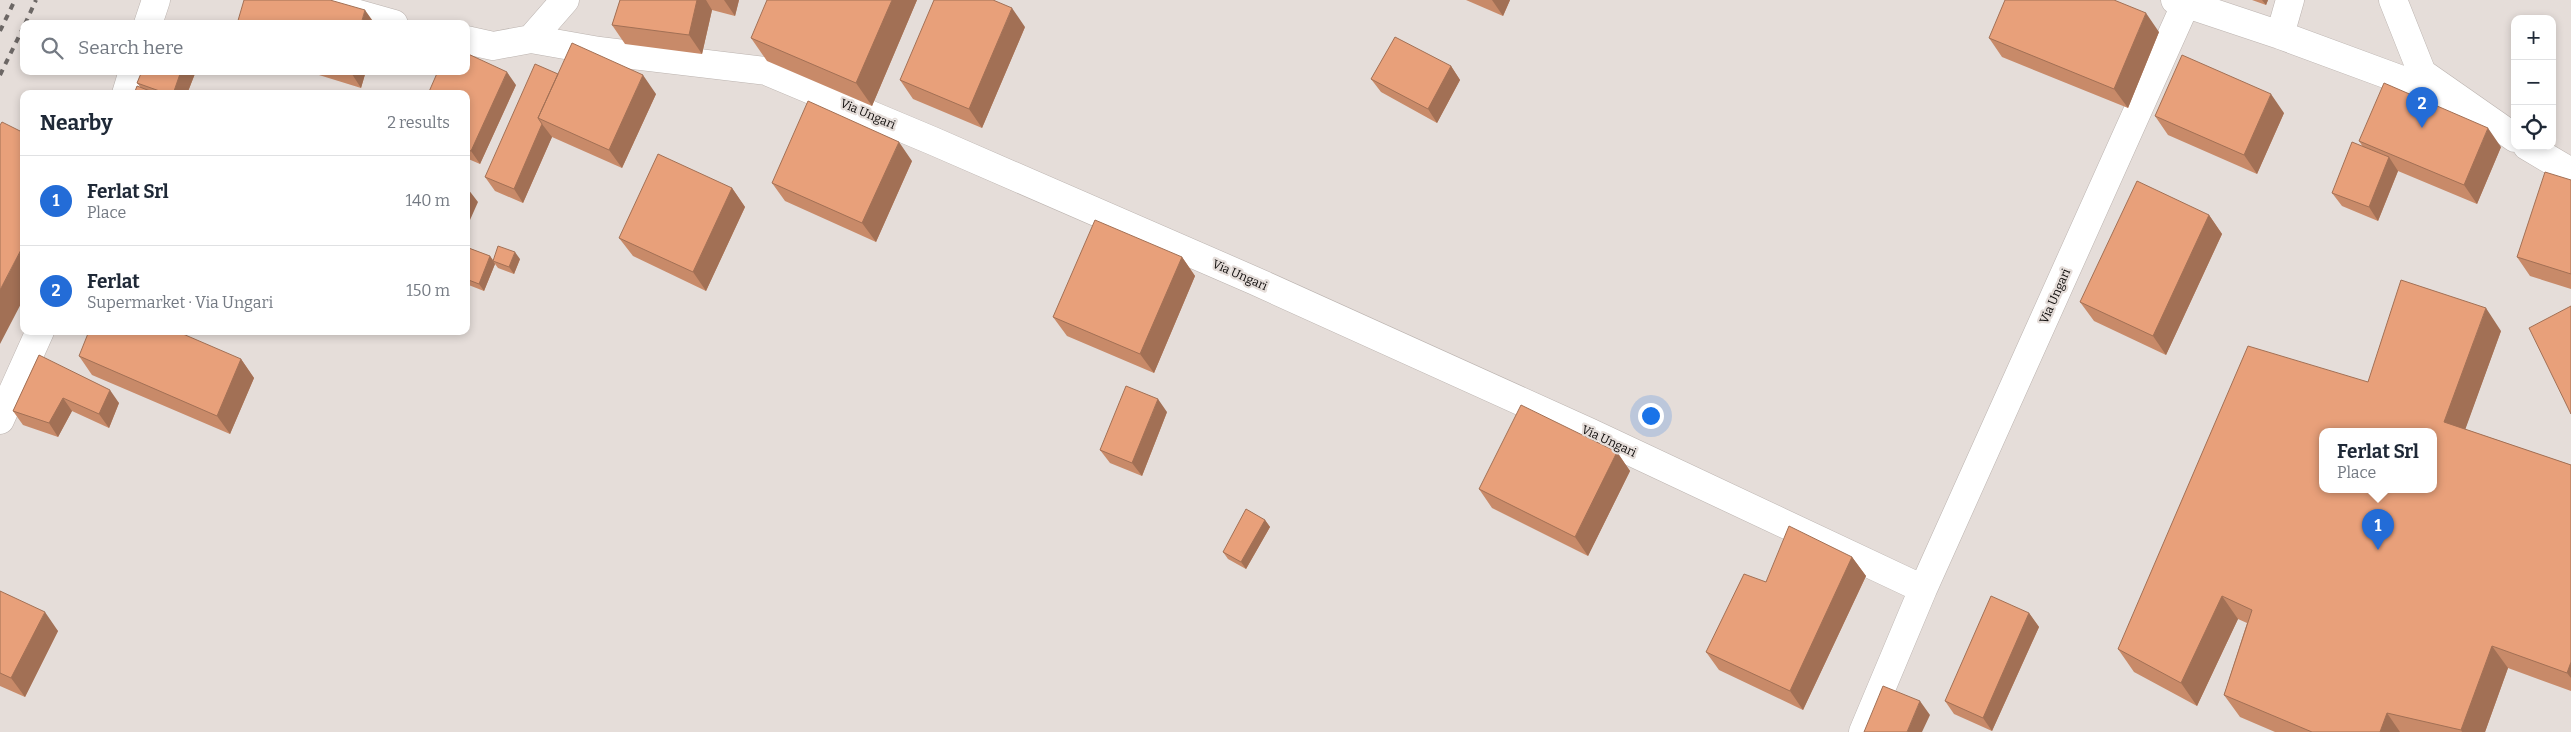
<!DOCTYPE html>
<meta charset="utf-8">
<style>
:root{--surface:#fff;--page:#f6f6f7;--text:#1f2937;--muted:#747a83;--line:#e0e1e3;--accent:#236cd7}
body{margin:0;font-family:Bitter,serif;background:var(--page);color:var(--text)}
.controls{position:absolute;right:15px;top:15px;display:grid;overflow:hidden;border-radius:10px;box-shadow:0 2px 8px #0003}
.controls button{width:45px;height:45px;display:grid;place-items:center;padding:0;border:0;border-bottom:1px solid var(--line);background:var(--surface);color:var(--text);font:25px sans-serif}
.you{position:absolute;left:1650px;top:415px;width:18px;height:18px;margin:-12px;border:4px solid #fff;border-radius:50%;background:#1a73e8;box-shadow:0 0 0 8px #1a73e833}
.badge{display:grid;place-items:center;width:32px;height:32px;border-radius:50%;background:var(--accent);color:#fff;font-size:16px;font-weight:700}
.pin{position:absolute;translate:-50% -41px;filter:drop-shadow(0 1px 2px #0008)}
.pin::after{content:'';position:absolute;top:26px;width:18px;height:15px;background:inherit;clip-path:polygon(0 0,100% 0,50% 100%)}
.popup{position:absolute;left:2319px;top:428px;width:118px;height:65px;box-sizing:border-box;display:grid;place-content:center;border-radius:10px;background:var(--surface);filter:drop-shadow(0 1px 4px #0005);font-size:16px;white-space:nowrap;color:var(--muted)}
.popup b{font-size:19px;color:var(--text)}
.popup::after{content:'';position:absolute;left:50%;top:100%;margin-left:-10px;border:10px solid transparent;border-top-color:var(--surface)}
.list{margin:0;padding:0;list-style:none}
h2{display:flex;justify-content:space-between;align-items:center;height:65px;margin:0;padding:0 20px;font-size:21px}
h2 small{font-size:16px;font-weight:400;color:var(--muted)}
.list li{display:grid;grid-template-columns:32px 1fr auto;gap:15px;align-items:center;box-sizing:border-box;height:90px;padding:0 20px;border-top:1px solid var(--line)}
.list b{display:block;font-size:19px;white-space:nowrap}
.list p{margin:0;font-size:16px;white-space:nowrap;color:var(--muted)}
.list em{font-size:16px;font-style:normal;color:var(--muted)}
.icon{flex:none;width:28px;height:28px;fill:none;stroke:currentColor;stroke-width:2;stroke-linecap:round;stroke-linejoin:round}
.map{position:relative;flex:none;width:2571px;height:732px;overflow:hidden}
.search{position:absolute;background:var(--surface);box-shadow:0 2px 8px #0003;left:20px;top:20px;width:450px;height:55px;display:flex;align-items:center;gap:12px;box-sizing:border-box;padding:0 18px;border-radius:10px;color:var(--muted);font-size:19px}
.panel{position:absolute;background:var(--surface);box-shadow:0 2px 8px #0003;left:20px;top:90px;width:450px;height:245px;border-radius:10px}
.map>svg:first-child{display:block}
</style>
<div class="map">
<svg width="2571" height="732" viewBox="0 0 2571 732">
<rect width="100%" height="100%" fill="#e5ddd9"/>
<g fill="none" stroke-linecap="round" stroke-linejoin="round">
<defs>
<path id="minor" d="M309,0L394,24
M2175,0L2280,35L2459,101
M2393,0L2422,73L2515,138
M148,24L156,0
M2280,35L2290,0
M531,39L599,51L766,71L933,141L1255,281L1589,432L1923,589L2186,3
M466,40L493,46L531,39L565,0
M126,94L133,71
M2527,146L2571,172
M0,420L40,331
M1863,732L1923,589"/>
</defs>
<use href="#minor" stroke="#bbb3af" stroke-width="29"/>
<use href="#minor" stroke="#fff" stroke-width="28"/>
<path stroke="#6c6765" stroke-width="4" stroke-dasharray="6 6" stroke-linecap="butt" d="M25,24L36,0
M0,31L15,0
M0,75L24,26"/>
</g>
<path fill="#c88a69" d="M620,0H739L735,16L712,10L702,54L625,44L612,25Z
M917,0L872,106L767,61L751,38Z
M1466,0H1510L1503,16Z
M2252,0H2268L2266,5Z
M1025,27L982,128L913,99L900,80Z
M2159,32L2128,108L2002,57L1989,38Z
M1451,66L1460,80L1437,123L1381,92L1371,79Z
M142,71H196L187,94H134L141,88L137,83Z
M306,71H366L361,88Z
M558,74L656,94L622,168L552,137L523,203L495,191L485,177Z
M516,85L480,164L466,158V94Z
M2284,113L2257,174L2168,135L2155,116Z
M2359,141L2501,147L2477,204L2398,171L2378,221L2342,206L2332,193L2363,147Z
M912,161L876,242L785,201L772,183Z
M2571,180V289L2530,276L2517,257Z
M732,188L745,207L706,291L633,256L619,238Z
M2209,215L2222,234L2166,355L2094,321L2080,302Z
M466,247L490,256L493,260L520,259L514,274L498,268L495,264L484,291L466,284Z
M1182,257L1195,276L1154,373L1067,336L1053,317Z
M2501,331L2465,429L2571,465V691L2508,668L2485,732H2275L2240,717L2224,695L2247,623L2238,619L2197,706L2134,672L2118,649L2368,382Z
M39,355L119,403L109,428L72,411L58,437L23,425L13,411Z
M79,356L241,359L254,378L230,434L92,375Z
M1167,412L1142,476L1110,463L1100,450Z
M1617,452L1630,471L1588,556L1492,508L1479,489Z
M1265,520L1270,527L1246,569L1228,559L1223,552Z
M1852,557L1866,576L1803,710L1719,670L1706,652L1766,582Z
M0,591L58,631L25,697L0,686Z
M2029,613L2039,627L1992,731L1954,714L1945,701Z"/>
<path fill="#a27055" d="M697,0H706L712,10L702,54L689,35Z
M724,0H739L735,16Z
M892,0H917L872,106L856,83Z
M1492,0H1510L1503,16Z
M2262,0H2268L2266,5Z
M1012,8L1025,27L982,128L969,109Z
M365,10L375,24H361Z
M2146,13L2159,32L2128,108L2114,89Z
M1451,66L1460,80L1437,123L1428,109Z
M181,71H196L187,94H173Z
M350,71H366L361,88Z
M507,72L516,85L480,164L471,151Z
M643,75L656,94L622,168L609,150Z
M2271,94L2284,113L2257,174L2244,155Z
M542,124L552,137L523,203L514,189Z
M2488,128L2501,147L2477,204L2464,185Z
M899,142L912,161L876,242L862,223Z
M2389,157L2398,171L2378,221L2369,207Z
M732,188L745,207L706,291L693,272Z
M468,189L478,202L466,229V194Z
M2209,215L2222,234L2166,355L2153,336Z
M24,244V298L0,344V290Z
M515,252L520,259L514,274L509,267Z
M490,256L494,262L493,261L495,264L484,291L479,284Z
M1182,257L1195,276L1154,373L1140,354Z
M2486,308L2501,331L2460,444L2444,422Z
M241,359L254,378L230,434L217,416Z
M110,390L119,403L109,428L99,414Z
M63,398L72,411L58,437L49,423Z
M1158,399L1167,412L1142,476L1132,463Z
M1617,452L1630,471L1588,556L1575,537Z
M1265,520L1270,527L1246,569L1241,562Z
M1852,557L1866,576L1803,710L1790,691Z
M2222,596L2238,619L2197,706L2181,683Z
M45,612L58,631L25,697L11,678Z
M2029,613L2039,627L1992,731L1983,718Z
M2492,646L2508,668L2485,732H2462L2461,730Z
M2571,662V678L2567,673Z
M1920,701L1930,715L1922,732H1907Z
M2387,713L2400,732H2380Z"/>
<path fill="#e8a07a" stroke="#a27055" fill-rule="evenodd" d="M244,0H330L365,10L361,24H237Z
M620,0H697L689,35L612,25Z
M767,0H892L856,83L751,38Z
M934,0H993L1012,8L969,109L900,80Z
M2005,0H2114L2146,13L2114,89L1989,38Z
M1395,37L1451,66L1428,109L1371,79Z
M572,43L643,75L609,150L538,118Z
M466,53L507,72L471,151L466,149V94H428L438,71H466Z
M2182,55L2271,94L2244,155L2155,116Z
M535,64L558,74L538,118L542,124L514,189L485,177Z
M142,71H181L173,94H168L137,83Z
M2384,83L2488,128L2464,185L2359,141Z
M137,86L158,94H134Z
M808,101L899,142L862,223L772,183Z
M2,122L24,133V244L0,290V125Z
M2352,142L2389,157L2369,207L2332,193Z
M658,154L732,188L693,272L619,238Z
M2545,172L2571,180V274L2517,257Z
M2137,181L2209,215L2153,336L2080,302Z
M1095,220L1182,257L1140,354L1053,317Z
M498,246L515,252L509,267L493,261Z
M466,247L490,256L479,284L466,279Z
M2401,280L2486,308L2444,422L2571,465V662L2567,673L2492,646L2461,730L2387,713L2380,732H2312L2224,695L2252,610L2222,596L2181,683L2118,649L2248,346L2368,382ZM2323,431H2433V489H2323Z
M2571,306V414L2529,328Z
M89,331H176L241,359L217,416L79,356Z
M39,355L110,390L99,414L63,398L49,423L13,411Z
M1126,386L1158,399L1132,463L1100,450Z
M1521,405L1617,452L1575,537L1479,489Z
M1246,509L1265,520L1241,562L1223,552Z
M1789,526L1852,557L1790,691L1706,652L1744,574L1766,582Z
M0,591L45,612L11,678L0,673Z
M1991,596L2029,613L1983,718L1945,701Z
M1883,686L1920,701L1907,732H1864Z"/>
<g text-anchor="middle" dominant-baseline="central" stroke-width="4.5" stroke-linejoin="round" paint-order="stroke">
<g font-size="12" fill="#0e0b0a" stroke="#e5ddd9">
<text transform="translate(868 114) rotate(23)">Via Ungari</text>
<text transform="translate(1240 275) rotate(24)">Via Ungari</text>
<text transform="translate(2055 296) rotate(-66)">Via Ungari</text>
<text transform="translate(1609 441) rotate(25)">Via Ungari</text>
</g>
</g>
</svg>
<div class="controls">
<button>+</button>
<button>−</button>
<button><svg class="icon" aria-label="locate" viewBox="0 0 24 24"><circle cx="12" cy="12" r="6"/><path d="M12 2v4M12 18v4M2 12h4M18 12h4"/></svg></button>
</div>
<div class="you"></div>
<div class="pin badge" style="left:2378px;top:550px">1</div>
<div class="popup"><b>Ferlat Srl</b>Place</div>
<div class="pin badge" style="left:2422px;top:128px">2</div>
<div class="search"><svg class="icon" aria-label="search" viewBox="0 0 24 24"><circle cx="10" cy="10" r="6"/><path d="M15 15l6 6"/></svg>Search here</div>
<section class="panel">
<h2>Nearby<small>2 results</small></h2>
<ul class="list">
<li><span class="badge">1</span><div><b>Ferlat Srl</b><p>Place</p></div><em>140 m</em></li>
<li><span class="badge">2</span><div><b>Ferlat</b><p>Supermarket · Via Ungari</p></div><em>150 m</em></li>
</ul>
</section>
</div>
